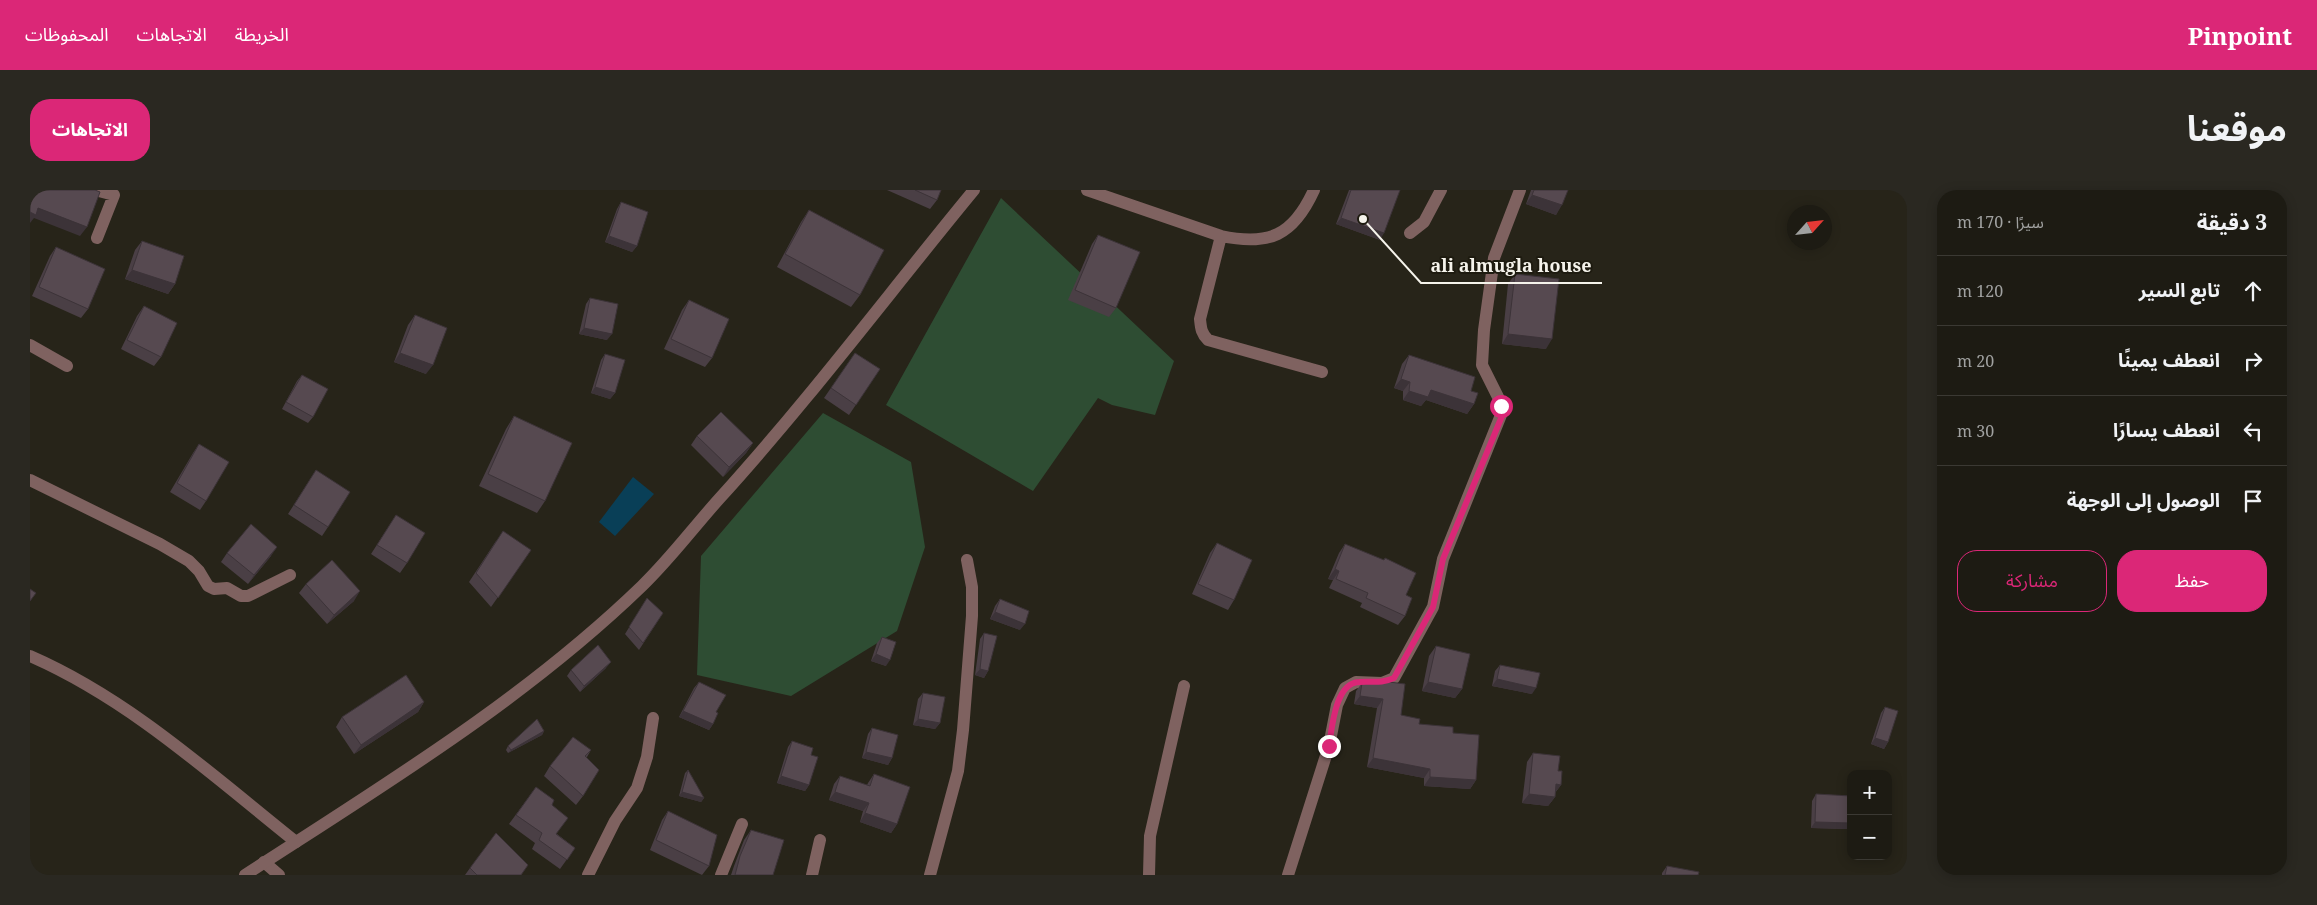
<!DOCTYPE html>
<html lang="ar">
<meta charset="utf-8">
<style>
:root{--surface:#1d1b13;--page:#2a2821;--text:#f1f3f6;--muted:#a0a1a0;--line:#3b3933;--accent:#db2777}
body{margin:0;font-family:"Noto Serif","Noto Sans Arabic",serif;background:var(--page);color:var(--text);direction:rtl}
.controls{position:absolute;right:15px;bottom:15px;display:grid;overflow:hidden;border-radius:10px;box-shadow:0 2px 12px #0003}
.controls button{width:45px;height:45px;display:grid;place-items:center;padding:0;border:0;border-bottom:1px solid var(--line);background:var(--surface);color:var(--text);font:25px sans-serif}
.compass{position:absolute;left:1757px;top:15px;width:45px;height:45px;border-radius:50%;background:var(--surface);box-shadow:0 2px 12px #0003;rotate:63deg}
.stop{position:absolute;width:15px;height:15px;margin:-11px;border:4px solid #db2777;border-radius:50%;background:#fff}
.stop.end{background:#db2777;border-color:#fff;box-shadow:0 1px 5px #0008}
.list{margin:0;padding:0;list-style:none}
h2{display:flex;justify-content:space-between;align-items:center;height:65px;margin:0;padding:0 20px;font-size:21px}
h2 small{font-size:16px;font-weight:400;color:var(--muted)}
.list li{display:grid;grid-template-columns:32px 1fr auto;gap:15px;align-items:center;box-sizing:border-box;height:70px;padding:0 20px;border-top:1px solid var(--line)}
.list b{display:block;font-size:19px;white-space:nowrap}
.list em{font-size:16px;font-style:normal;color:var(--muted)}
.actions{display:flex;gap:10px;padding:15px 20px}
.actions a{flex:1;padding:11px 0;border:1px solid var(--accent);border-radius:20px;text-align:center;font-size:18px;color:var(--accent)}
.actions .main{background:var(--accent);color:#fff}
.icon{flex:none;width:28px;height:28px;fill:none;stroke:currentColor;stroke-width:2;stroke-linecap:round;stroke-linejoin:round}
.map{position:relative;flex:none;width:1877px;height:685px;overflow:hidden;direction:ltr;border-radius:20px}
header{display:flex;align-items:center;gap:30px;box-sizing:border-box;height:70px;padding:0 25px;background:var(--accent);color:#fff}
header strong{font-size:24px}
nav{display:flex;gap:28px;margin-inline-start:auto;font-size:18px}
.intro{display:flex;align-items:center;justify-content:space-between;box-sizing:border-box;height:120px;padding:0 30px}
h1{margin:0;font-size:35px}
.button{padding:12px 22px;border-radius:20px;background:var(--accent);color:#fff;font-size:18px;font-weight:700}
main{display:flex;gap:30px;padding:0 30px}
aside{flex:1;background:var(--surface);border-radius:20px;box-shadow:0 2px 12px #0003}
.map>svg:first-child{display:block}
</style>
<header>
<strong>Pinpoint</strong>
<nav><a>الخريطة</a><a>الاتجاهات</a><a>المحفوظات</a></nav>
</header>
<div class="intro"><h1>موقعنا</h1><a class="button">الاتجاهات</a></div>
<main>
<aside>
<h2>3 دقيقة<small>سيرًا · 170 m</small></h2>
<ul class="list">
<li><svg class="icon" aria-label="ahead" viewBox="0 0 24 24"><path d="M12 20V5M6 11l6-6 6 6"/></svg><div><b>تابع السير</b></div><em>120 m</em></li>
<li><svg class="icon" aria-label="right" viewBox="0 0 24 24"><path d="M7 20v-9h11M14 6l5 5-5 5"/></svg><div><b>انعطف يمينًا</b></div><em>20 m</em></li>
<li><svg class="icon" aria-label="left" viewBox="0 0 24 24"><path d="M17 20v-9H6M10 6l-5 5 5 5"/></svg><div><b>انعطف يسارًا</b></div><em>30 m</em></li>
<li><svg class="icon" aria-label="arrive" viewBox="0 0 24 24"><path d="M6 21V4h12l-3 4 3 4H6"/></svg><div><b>الوصول إلى الوجهة</b></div></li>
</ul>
<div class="actions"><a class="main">حفظ</a><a>مشاركة</a></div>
</aside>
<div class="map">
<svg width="1877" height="685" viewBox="0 0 1877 685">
<rect width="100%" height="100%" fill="#272419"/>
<path fill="#2e4d33" d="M971,8L1144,171L1125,225L1082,215L1068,208L1003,301L856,215Z
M793,223L881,272L895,357L867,441L761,506L667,485L671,366Z"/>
<path fill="#093f57" d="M603,287L624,304L585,346L569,332Z"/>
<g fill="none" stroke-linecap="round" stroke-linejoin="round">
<path stroke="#7f6260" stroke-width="12" d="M65,0L84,5L67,48
M1057,0L1191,46C1239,56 1263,46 1284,0
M1380,43L1394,32L1411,0
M1191,46L1170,129C1171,138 1171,143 1178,150L1292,182
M0,155L37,176
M0,290L130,354L159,371L169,381L178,396L184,399L197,398L211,406H218L260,385
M0,466C99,509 182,585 266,652
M234,672L249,685
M558,685L585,631L607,598L617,567L623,528
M691,685L712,634
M782,685L790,650
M900,685L928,581L933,540L942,426V397L937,370
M1119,685L1120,646L1154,496
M1258,685L1299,556L1307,515L1315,498L1326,492L1352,493L1364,488L1403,417L1413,369L1471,225L1469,209L1452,175L1454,140L1464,68L1490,0"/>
<path stroke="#7f6260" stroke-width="12" d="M215,685C352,596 493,511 612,396C640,369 663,338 689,309C779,210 859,103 944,0"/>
</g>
<path fill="#4a3f45" d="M857,0H911L907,10L900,19Z
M1319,0H1370L1350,50L1306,34Z
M1501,0H1538L1526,25L1496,14Z
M591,12L607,56L602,62L575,52L587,19Z
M779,20L830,105L821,117L747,77L771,32Z
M1068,45L1086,118L1079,127L1038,110L1062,54Z
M112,51L145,94L138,104L95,89L105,60Z
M26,57L58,119L51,128L2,106L20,66Z
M1485,84L1516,159L1472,154L1478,94Z
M560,108L577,150L549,144L556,114Z
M659,110L682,168L675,177L634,159L652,120Z
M114,116L131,167L124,176L91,159L107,126Z
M385,125L396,184L364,172L378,135Z
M825,163L850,179L819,225L794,208Z
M575,164L585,203L580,209L561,203L571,170Z
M1379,165L1441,201L1444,214L1437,224L1396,210L1391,216L1373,210V201L1364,198L1372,174Z
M272,185L283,227L278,233L252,219L267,191Z
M484,226L515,311L507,323L449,296L476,239Z
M667,246L723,253L716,263L693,287L661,255Z
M169,254L176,311L170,320L140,302L163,263Z
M286,280L298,337L292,346L258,324Z
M366,325L377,373L370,383L341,364Z
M466,351L501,360L461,417L439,392Z
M1187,353L1204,410L1198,420L1162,404L1180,363Z
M1315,354L1376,405L1375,426L1368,435L1330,417L1332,413L1299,398L1303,390L1298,389L1309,363Z
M197,363L241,366L218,394L191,372Z
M276,394L324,411L297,434L269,403Z
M617,408L633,423L609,460L595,444Z
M970,409L990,440L960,429L965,416Z
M954,443L958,481L954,488L945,485L950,449Z
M852,447L856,476L841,471L847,453Z
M1406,456L1432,499L1425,508L1392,501L1399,466Z
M1470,475L1502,504L1462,496L1465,481Z
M576,478L550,502L537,486L541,480Z
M669,492L686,522L683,534L679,540L649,527L664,498Z
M1359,492L1371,525L1389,534L1423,543L1446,590L1440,599L1394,596V588L1337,577L1347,518L1324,514L1326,501L1332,493Z
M893,503L910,533L905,539L883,535L888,509Z
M394,512L388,522L324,564L306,537L312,527Z
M1855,517L1858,552L1854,559L1841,554L1851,523Z
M842,538L862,568L858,575L832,568L838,544Z
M514,541L512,545L478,563L476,560L478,556Z
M762,551L781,565L779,595L775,601L747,593L758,557Z
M561,560L557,567L553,606L546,615L514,586L520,576Z
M1503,563L1528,581L1531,595L1525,603V607L1518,616L1492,613L1497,572Z
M658,580L674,608L671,612L649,606L655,583Z
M844,584L867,634L861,643L830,632L833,621L799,610L804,594L810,586L837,595L838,593Z
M506,597L522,615L527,644L545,658L530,679L502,659L505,653L479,634Z
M1786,604L1821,606V635L1818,639L1781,638L1782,611Z
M638,621L679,676L672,685L620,660L632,630Z
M721,640L743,685H701L704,676L714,650Z
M1637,676L1668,685H1632V683Z
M440,678L491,685H435Z"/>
<path fill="#3c3338" d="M1502,5L1532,15L1526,25L1496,14Z
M8,18L57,37L50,46L4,28L0,33V22Z
M1311,28L1354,43L1350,50L1306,34Z
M579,46L607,56L602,62L575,52Z
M102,80L145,94L138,104L95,89Z
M554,138L582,144L577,150L549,144Z
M1478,144L1522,149L1516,159L1472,154Z
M370,163L403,175L396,184L364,172Z
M1371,189L1380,192L1373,201L1364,198Z
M565,197L585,203L580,209L561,203Z
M1401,200L1444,214L1437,224L1396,210L1391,216L1373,210L1379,201Z
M723,253L716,263L693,287L699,277Z
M247,357L241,366L218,394L224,385Z
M1305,379L1309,381L1303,390L1298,389Z
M330,401L324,411L297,434L304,425Z
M965,422L995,434L990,440L960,429Z
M846,464L860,470L856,476L841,471Z
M581,472L576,478L550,502L554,496Z
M950,479L958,481L954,488L945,485Z
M1467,489L1506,498L1502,504L1462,496Z
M1398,492L1432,499L1425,508L1392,501Z
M1330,506L1353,509L1347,518L1324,514Z
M394,512L388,522L324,564L331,555Z
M653,521L683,534L679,540L649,527Z
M888,529L910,533L905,539L883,535Z
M514,541L512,545L478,563L481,560Z
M1845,548L1858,552L1854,559L1841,554Z
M836,562L862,568L858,575L832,568Z
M1343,568L1400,579L1394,588L1337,577Z
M751,586L779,595L775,601L747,593Z
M1400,587L1446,590L1440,599L1394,596Z
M1526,594L1531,595L1524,604Z
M652,602L674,608L671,612L649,606Z
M805,602L839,613L833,621L799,610Z
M1499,604L1525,607L1518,616L1492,613Z
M835,623L867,634L861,643L830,632Z
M1785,632L1821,633V635L1818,639L1781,638Z"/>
<path fill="#564950" stroke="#3c3338" d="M0,0H65L70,2L57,37L8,18L6,25L0,22Z
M885,0H911L907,10Z
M1321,0H1370L1354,43L1311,28Z
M1504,0H1538L1532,15L1502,5Z
M591,12L618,22L607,56L579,46Z
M779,20L854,60L830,105L755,64Z
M1068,45L1110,62L1086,118L1045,100Z
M112,51L154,66L145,94L102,80Z
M26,57L75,79L58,119L9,97Z
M1485,84L1529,89L1522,149L1478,144Z
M560,108L588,114L582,144L554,138Z
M659,110L699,129L682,168L641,149Z
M114,116L147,133L131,167L97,150Z
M385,125L417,138L403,175L370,163Z
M825,163L850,179L826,215L801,198Z
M575,164L595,170L585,203L565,197Z
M1379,165L1445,187L1441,201L1448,203L1444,214L1401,200L1398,207L1379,201L1380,192L1371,189Z
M272,185L298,199L283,227L256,212Z
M691,222L723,253L699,277L667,246Z
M484,226L542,253L515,311L458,284Z
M169,254L199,272L176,311L147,293Z
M286,280L320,302L298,337L264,315Z
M366,325L395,343L377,373L347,355Z
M221,334L247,357L224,385L197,363Z
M473,341L501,360L468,408L446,383Z
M1187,353L1222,370L1204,410L1168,394Z
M1315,354L1354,370L1355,368L1386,383L1376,405L1382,408L1375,426L1336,408L1338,403L1306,389L1309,381L1305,379Z
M302,370L330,401L304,425L276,394Z
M0,399L6,403L0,411Z
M617,408L633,423L613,453L599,437Z
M970,409L999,421L995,434L965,422Z
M954,443L967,446L958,481L950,479Z
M852,447L866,452L860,470L846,464Z
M568,455L581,472L554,496L541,480Z
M1406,456L1440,464L1432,499L1398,492Z
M1470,475L1510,483L1506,498L1467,489Z
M376,485L394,512L331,555L312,527Z
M669,492L696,505L686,522L688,523L683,534L653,521Z
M1359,492L1375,494L1371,525L1390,529L1389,534L1423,537V543L1449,545L1446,590L1400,587V579L1343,568L1353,509L1330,506L1332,493Z
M893,503L915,507L910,533L888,529Z
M1855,517L1868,521L1858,552L1845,548Z
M507,529L514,541L481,560L478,556Z
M842,538L868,545L862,568L836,562Z
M543,547L561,560L555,566L569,580L553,606L520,576Z
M762,551L783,558L781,565L788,567L779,595L751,586Z
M1503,563L1530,566L1528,581H1532L1531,595L1526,594L1525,607L1499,604Z
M658,580L674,608L652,602Z
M844,584L880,597L867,634L835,623L839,613L805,602L810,586L840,596Z
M506,597L524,610L522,615L538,628L526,644L545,658L537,670L509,650L512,643L486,625Z
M1786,604L1821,606V633L1785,632Z
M638,621L687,645L679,676L626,650Z
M721,640L754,650L743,685H705L710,666Z
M466,643L498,675L491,685H447L440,678Z
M1637,676L1669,682L1668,685H1635Z"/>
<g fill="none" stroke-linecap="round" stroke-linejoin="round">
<path stroke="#db2777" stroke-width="6" d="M1299,556C1302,538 1305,493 1329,492C1344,491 1350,494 1364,488L1403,417L1413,369L1472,226L1471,216"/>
</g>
<path fill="none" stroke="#f5f3eb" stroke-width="2" d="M1333 29L1391 93H1572"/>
<circle fill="#f5f3eb" stroke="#1e1b10" stroke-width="2" cx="1333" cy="29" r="5"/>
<g font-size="18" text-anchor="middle" font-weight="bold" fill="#f5f3eb" stroke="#1e1b10" stroke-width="4" stroke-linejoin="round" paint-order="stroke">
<text x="1481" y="82">ali almugla house</text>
</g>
</svg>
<div class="controls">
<button>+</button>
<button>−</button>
</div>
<svg class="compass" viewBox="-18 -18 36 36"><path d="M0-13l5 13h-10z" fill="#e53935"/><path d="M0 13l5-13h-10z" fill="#a0a1a0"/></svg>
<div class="stop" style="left:1471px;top:216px"></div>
<div class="stop end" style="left:1299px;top:556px"></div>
</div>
</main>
